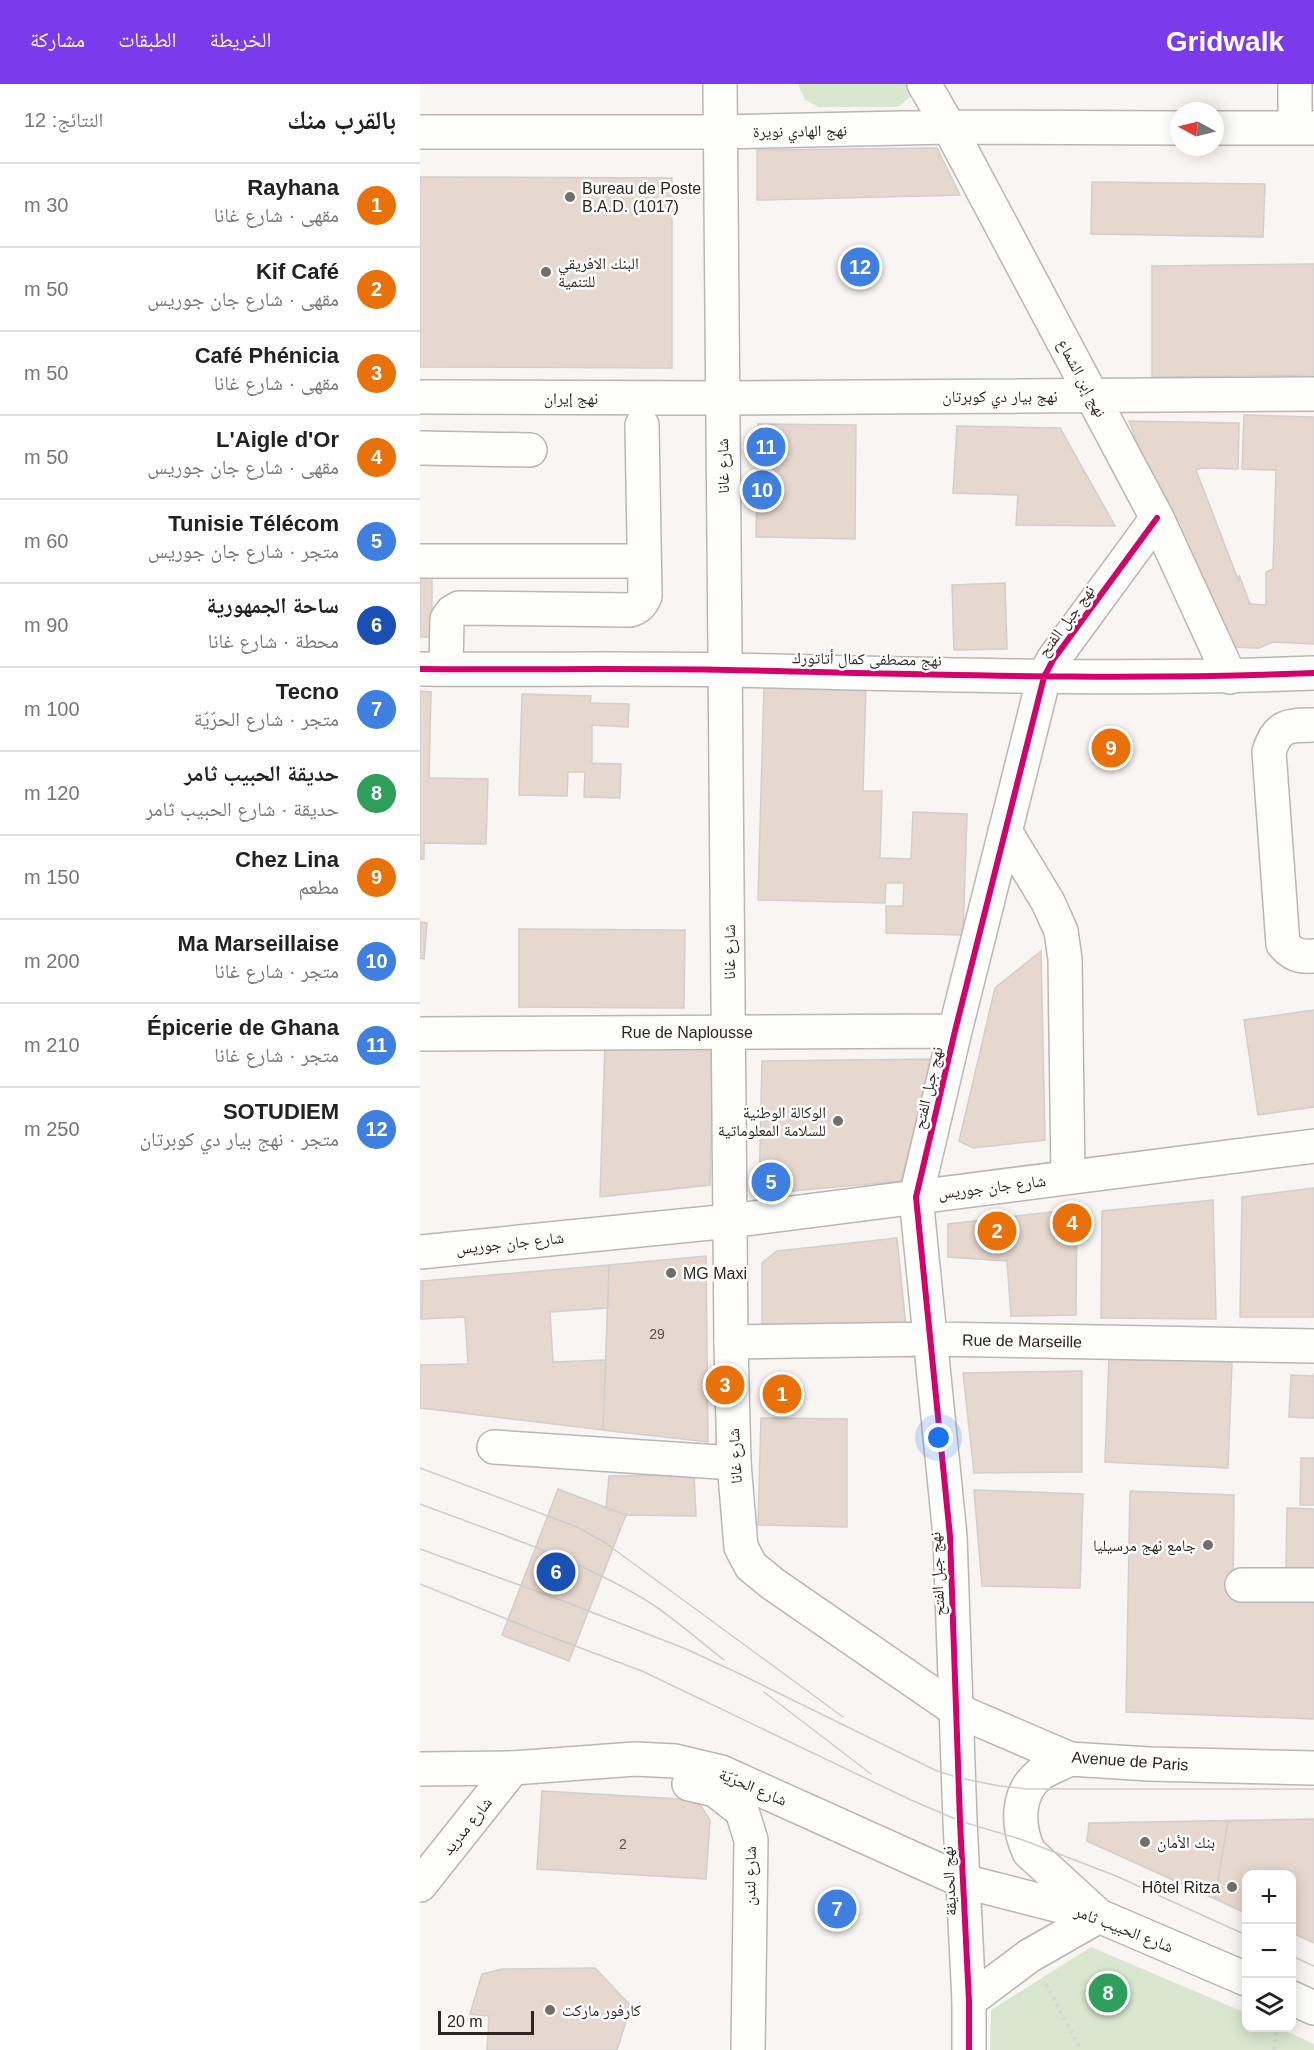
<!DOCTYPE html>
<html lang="ar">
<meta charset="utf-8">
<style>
:root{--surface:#fff;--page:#f6f6f6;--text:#222;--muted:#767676;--line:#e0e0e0;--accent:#7c3aed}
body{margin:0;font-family:Helvetica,"Noto Naskh Arabic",sans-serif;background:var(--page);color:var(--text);direction:rtl}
.controls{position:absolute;right:18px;bottom:18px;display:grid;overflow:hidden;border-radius:12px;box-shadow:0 3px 15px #0003}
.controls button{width:54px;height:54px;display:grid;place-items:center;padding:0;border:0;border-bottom:2px solid var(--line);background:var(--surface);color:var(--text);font:30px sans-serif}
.compass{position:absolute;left:750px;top:18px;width:54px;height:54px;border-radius:50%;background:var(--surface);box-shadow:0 3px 15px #0003;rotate:277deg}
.scale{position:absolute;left:18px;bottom:15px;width:96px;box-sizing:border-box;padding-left:6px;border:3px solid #2d2522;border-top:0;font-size:16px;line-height:21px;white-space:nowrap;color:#2d2522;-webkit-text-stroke:4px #fff;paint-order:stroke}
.you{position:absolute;left:519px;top:1354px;width:21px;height:21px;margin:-15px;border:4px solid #fff;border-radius:50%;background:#1a73e8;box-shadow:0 0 0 9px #1a73e833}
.badge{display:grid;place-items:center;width:39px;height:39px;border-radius:50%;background:var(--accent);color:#fff;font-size:20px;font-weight:700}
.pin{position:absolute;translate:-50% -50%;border:3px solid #fff;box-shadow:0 2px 6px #0006}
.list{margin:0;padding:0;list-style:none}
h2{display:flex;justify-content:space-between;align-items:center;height:78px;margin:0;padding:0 24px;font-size:26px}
h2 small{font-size:20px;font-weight:400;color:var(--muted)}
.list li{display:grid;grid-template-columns:39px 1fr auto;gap:18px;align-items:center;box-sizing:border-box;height:84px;padding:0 24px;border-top:2px solid var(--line)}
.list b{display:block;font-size:22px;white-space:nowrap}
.list p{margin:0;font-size:20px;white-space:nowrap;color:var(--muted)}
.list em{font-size:20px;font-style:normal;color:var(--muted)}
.icon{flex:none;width:33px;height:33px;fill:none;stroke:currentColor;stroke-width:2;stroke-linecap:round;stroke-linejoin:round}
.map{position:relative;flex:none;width:894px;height:1966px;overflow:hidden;direction:ltr}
header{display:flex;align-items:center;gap:36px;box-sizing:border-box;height:84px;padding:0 30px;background:var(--accent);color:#fff}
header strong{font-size:28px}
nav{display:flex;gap:33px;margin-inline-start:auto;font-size:21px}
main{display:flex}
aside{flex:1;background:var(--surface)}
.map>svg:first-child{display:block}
</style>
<header>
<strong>Gridwalk</strong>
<nav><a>الخريطة</a><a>الطبقات</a><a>مشاركة</a></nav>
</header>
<main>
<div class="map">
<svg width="894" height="1966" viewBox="0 0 894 1966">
<rect width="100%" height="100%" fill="#f9f5f3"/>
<path fill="#d9e7d1" d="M378,0H492L493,2L489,14L478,23H399L385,16Z
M671,1863L826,1929V1944H859L894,1960V1966H570L571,1926Z"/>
<path fill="#e7d8cf" stroke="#d3cecb" stroke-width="1.5" d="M517,64L540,111L337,116V66Z
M0,93L252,94V284L0,283Z
M672,98L845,100L843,153L671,150Z
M894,180V291L732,293V182Z
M824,331L894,333V560L853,558L839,564L804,563L780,525L709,337L819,339L818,385L782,384L776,386L819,498V491L830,520L846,521V488L853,485L856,386L822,385Z
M338,340L436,341L435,455L336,453Z
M537,342L640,344L695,442L596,441L598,411L533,409Z
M0,486H12V553H0Z
M585,499L587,565L534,566L532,501Z
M446,598L443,707H462L460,774L491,775L493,728L547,730L543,851L466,849V822H483L484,799H466L465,819L338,816L344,603Z
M0,607L11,608L9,694L68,695L66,760L4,759V775H0Z
M102,610L171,612L170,619L209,620L208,643L172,641V679L201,680L200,714L164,713L165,688H148L147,712L99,711Z
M0,838L7,839L4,875L0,874Z
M99,845L265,846L264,924L99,923Z
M621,867L625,1056L553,1064L539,1057L575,904Z
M894,926V1023L838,1031L824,936Z
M185,959L293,961L290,1101L180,1113Z
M512,975L481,1097L339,1110L342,977Z
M894,1104V1233H820L822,1113Z
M793,1116L796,1235L681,1234L682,1127Z
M657,1125L656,1231L591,1232L587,1177L528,1173V1140Z
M477,1154L486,1243L342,1246V1179L357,1167Z
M286,1172L288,1358L183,1346L189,1181Z
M189,1181L188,1224L130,1228L133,1278L186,1276L183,1346L0,1324V1281L48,1280L45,1233L2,1235L3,1197Z
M0,1197H3L2,1235L0,1234Z
M689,1273L812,1278L808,1384L685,1378Z
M662,1287V1388L554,1389L543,1289Z
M894,1289V1334L869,1333L871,1291L894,1292Z
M341,1334L427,1335V1443L338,1441Z
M881,1374H894V1421H880Z
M274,1391L276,1432L206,1431L186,1424L189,1392Z
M138,1405L206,1431L149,1577L82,1551Z
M554,1406L663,1410L660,1504L562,1502Z
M710,1407L814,1411L813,1513L894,1511V1635L706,1628Z
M867,1424L894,1425V1490L866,1489Z
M122,1707L277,1716L290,1736L286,1795L117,1785Z
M894,1735V1859L872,1849V1790H826V1829L667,1757L669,1739Z
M894,1735V1859L872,1849V1790H826V1829L795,1815L808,1737Z
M175,1884L211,1922L197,1966H67L69,1932L50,1930L62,1890L82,1885Z"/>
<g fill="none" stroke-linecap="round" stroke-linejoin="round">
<defs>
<path id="minor" d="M504,0L529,43L737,434L810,593
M875,0V44
M795,44H894
M0,48H301L529,43L759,44
M0,313L302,314L894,310
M0,364L110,366
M0,477H224
M0,585C103,586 206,584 309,586C504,590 699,597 894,589
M26,585L27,535L32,528L39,524L210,526C218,524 222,520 225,512L222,341
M894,641C869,641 857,641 849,668L863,860C873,871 879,873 894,872
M585,747L628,818L641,847L645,875L648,1093
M0,950L535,947
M311,1258L511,1255L894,1262
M74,1363L314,1379
M822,1501H894
M0,1801L93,1684
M549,1966V1917L540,1737L530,1452L496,1113L535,947L624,593L633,576L737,434"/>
<path id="major" d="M300,0L311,1258L314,1379L321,1463L331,1482L353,1500L536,1626L650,1675L729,1680L894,1684
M0,1168L310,1137L894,1062
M0,1685L93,1684L215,1675L255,1677L301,1688L543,1797L679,1832L826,1895
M269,1700L295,1706L322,1727L331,1756L328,1966
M872,1914L894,1924
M549,1917L609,1872L679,1832L609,1768C597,1742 596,1709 620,1690C629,1684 640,1680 650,1675"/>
</defs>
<use href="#minor" stroke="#bbb6b4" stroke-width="36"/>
<use href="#major" stroke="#bbb6b4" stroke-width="36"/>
<path stroke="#d6d5d5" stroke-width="4" stroke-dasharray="3 4.5" stroke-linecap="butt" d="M626,1900L661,1966
M854,1966L857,1944"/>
<use href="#minor" stroke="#fefefd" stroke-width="33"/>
<use href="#major" stroke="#fefefd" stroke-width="33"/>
<path stroke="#cecccc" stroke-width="1.5" d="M0,1384L157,1443L184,1458L423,1633
M0,1420C76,1449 154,1473 224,1515C252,1532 278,1556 304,1576
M0,1465L138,1515L266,1565L322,1591L515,1686L539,1694L580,1702L606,1705H894
M0,1500L126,1551L222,1587L491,1716L540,1737L603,1756L696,1792L826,1851
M344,1608L451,1690
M872,1872L894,1882"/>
<defs>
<path id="cycleway" d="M0,585C103,586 206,584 309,586C504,590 699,597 894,589
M549,1966V1917L540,1737L530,1452L496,1113L535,947L624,593L633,576L737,434"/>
</defs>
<use href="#cycleway" stroke="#fff" stroke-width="10"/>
<use href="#cycleway" stroke="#d6006c" stroke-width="6"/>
</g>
<g fill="#746e6b" stroke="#fff" stroke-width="2">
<circle cx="150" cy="113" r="6"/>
<circle cx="126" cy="188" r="6"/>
<circle cx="418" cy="1037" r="6"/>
<circle cx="251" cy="1189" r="6"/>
<circle cx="788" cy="1461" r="6"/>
<circle cx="725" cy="1758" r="6"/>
<circle cx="812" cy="1803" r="6"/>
<circle cx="130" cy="1926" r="6"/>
</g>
<g text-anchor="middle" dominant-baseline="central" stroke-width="5" stroke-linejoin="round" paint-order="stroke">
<g font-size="14" fill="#5c524d">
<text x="237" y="1250">29</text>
<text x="203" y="1760">2</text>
</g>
<g font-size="16" fill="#2d2522" stroke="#fff">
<text transform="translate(380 47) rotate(-1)">نهج الهادي نويرة</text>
<text transform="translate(662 294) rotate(62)">نهج إبن الشماع</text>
<text x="580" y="312">نهج بيار دي كوبرتان</text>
<text x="151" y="314">نهج إيران</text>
<text transform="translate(303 382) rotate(-91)">شارع غانا</text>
<text transform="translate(646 537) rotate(-54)">نهج جبل الفتح</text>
<text transform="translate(447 575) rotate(1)">نهج مصطفى كمال أتاتورك</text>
<text transform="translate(309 868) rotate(-90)">شارع غانا</text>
<text x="267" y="948">Rue de Naplousse</text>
<text transform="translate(508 1004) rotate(-77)">نهج جبل الفتح</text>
<text transform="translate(572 1103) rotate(-7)">شارع جان جوريس</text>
<text transform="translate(90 1159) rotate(-6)">شارع جان جوريس</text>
<text transform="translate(602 1257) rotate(1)">Rue de Marseille</text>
<text transform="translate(315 1372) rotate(-93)">شارع غانا</text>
<text transform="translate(517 1490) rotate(-93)">نهج جبل الفتح</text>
<text transform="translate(710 1677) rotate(4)">Avenue de Paris</text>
<text transform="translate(333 1703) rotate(23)">شارع الحرّيّة</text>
<text transform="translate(47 1742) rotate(-51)">شارع مدريد</text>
<text transform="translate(330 1792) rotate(-89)">شارع لندن</text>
<text transform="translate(529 1797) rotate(-93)">نهج الحديقة</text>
<text transform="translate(704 1845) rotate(21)">شارع الحبيب ثامر</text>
</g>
<g font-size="16" fill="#2d2522" stroke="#fff" text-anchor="start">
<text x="162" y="104">Bureau de Poste<tspan x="162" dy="18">B.A.D. (1017)</tspan></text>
<text x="138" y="179">البنك الافريقي<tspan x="138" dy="18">للتنمية</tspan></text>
<text x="406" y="1028" text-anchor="end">الوكالة الوطنية<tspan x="406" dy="18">للسلامة المعلوماتية</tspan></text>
<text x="263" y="1189">MG Maxi</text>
<text x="776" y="1461" text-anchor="end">جامع نهج مرسيليا</text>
<text x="737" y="1758">بنك الأمان</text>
<text x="800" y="1803" text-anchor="end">Hôtel Ritza</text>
<text x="142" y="1926">كارفور ماركت</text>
</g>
</g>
</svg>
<div class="controls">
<button>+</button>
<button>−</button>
<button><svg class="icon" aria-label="layers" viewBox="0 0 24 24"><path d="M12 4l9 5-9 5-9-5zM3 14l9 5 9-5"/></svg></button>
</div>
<svg class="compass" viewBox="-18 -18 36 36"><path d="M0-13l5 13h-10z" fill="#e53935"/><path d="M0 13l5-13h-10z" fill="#767676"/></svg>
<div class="scale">20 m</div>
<div class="you"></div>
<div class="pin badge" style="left:362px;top:1310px;background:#e8710a">1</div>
<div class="pin badge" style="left:577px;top:1147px;background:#e8710a">2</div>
<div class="pin badge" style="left:305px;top:1301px;background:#e8710a">3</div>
<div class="pin badge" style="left:652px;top:1139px;background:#e8710a">4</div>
<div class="pin badge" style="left:351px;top:1098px;background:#3f7fe0">5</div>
<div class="pin badge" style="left:136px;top:1488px;background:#1a4fb4">6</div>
<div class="pin badge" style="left:417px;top:1825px;background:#3f7fe0">7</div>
<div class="pin badge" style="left:688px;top:1909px;background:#2e9e5b">8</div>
<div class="pin badge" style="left:691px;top:664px;background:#e8710a">9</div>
<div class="pin badge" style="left:342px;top:406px;background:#3f7fe0">10</div>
<div class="pin badge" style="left:346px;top:363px;background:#3f7fe0">11</div>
<div class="pin badge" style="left:440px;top:183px;background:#3f7fe0">12</div>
</div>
<aside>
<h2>بالقرب منك<small>النتائج: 12</small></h2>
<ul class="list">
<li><span class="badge" style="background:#e8710a">1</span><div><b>Rayhana</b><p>مقهى · شارع غانا</p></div><em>30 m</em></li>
<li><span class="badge" style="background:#e8710a">2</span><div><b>Kif Café</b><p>مقهى · شارع جان جوريس</p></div><em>50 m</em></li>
<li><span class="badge" style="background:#e8710a">3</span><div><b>Café Phénicia</b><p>مقهى · شارع غانا</p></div><em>50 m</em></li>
<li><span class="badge" style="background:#e8710a">4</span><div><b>L'Aigle d'Or</b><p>مقهى · شارع جان جوريس</p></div><em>50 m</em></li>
<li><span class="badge" style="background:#3f7fe0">5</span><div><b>Tunisie Télécom</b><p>متجر · شارع جان جوريس</p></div><em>60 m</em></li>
<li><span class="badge" style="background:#1a4fb4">6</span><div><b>ساحة الجمهورية</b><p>محطة · شارع غانا</p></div><em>90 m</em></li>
<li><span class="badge" style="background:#3f7fe0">7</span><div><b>Tecno</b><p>متجر · شارع الحرّيّة</p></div><em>100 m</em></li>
<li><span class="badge" style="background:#2e9e5b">8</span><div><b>حديقة الحبيب ثامر</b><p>حديقة · شارع الحبيب ثامر</p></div><em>120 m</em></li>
<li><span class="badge" style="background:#e8710a">9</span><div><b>Chez Lina</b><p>مطعم</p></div><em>150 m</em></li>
<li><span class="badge" style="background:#3f7fe0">10</span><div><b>Ma Marseillaise</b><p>متجر · شارع غانا</p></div><em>200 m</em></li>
<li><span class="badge" style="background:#3f7fe0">11</span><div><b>Épicerie de Ghana</b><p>متجر · شارع غانا</p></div><em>210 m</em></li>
<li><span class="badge" style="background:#3f7fe0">12</span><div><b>SOTUDIEM</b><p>متجر · نهج بيار دي كوبرتان</p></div><em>250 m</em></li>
</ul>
</aside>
</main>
